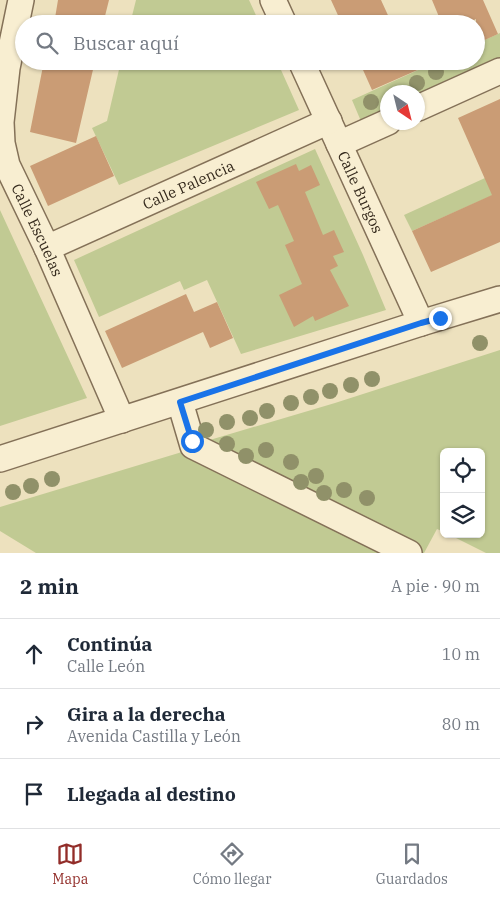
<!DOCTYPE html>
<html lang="es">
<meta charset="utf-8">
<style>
:root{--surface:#fff;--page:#f2f2f3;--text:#1f2937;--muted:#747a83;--line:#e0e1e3;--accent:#922d29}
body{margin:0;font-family:"IBM Plex Serif",serif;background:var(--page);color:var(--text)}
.controls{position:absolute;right:15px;bottom:15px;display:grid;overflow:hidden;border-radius:8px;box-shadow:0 1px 4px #0004}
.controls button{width:45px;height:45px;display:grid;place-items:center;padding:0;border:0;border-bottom:1px solid var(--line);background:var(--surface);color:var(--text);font:25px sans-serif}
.compass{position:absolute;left:380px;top:85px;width:45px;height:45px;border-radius:50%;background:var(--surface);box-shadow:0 1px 4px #0004;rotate:145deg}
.stop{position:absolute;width:15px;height:15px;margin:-11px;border:4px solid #1a73e8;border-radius:50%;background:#fff}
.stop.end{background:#1a73e8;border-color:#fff;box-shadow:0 1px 5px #0008}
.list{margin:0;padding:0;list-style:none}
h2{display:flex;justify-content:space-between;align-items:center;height:65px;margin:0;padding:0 20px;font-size:21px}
h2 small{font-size:16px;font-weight:400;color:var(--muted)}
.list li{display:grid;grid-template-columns:32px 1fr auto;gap:15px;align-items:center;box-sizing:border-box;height:70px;padding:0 20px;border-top:1px solid var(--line)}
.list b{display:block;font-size:19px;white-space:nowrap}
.list p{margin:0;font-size:16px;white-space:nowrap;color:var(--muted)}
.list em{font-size:16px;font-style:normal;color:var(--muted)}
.icon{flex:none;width:28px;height:28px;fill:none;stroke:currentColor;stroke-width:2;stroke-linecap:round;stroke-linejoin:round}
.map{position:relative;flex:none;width:500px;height:553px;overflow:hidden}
.search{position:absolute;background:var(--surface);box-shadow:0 1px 4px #0004;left:15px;right:15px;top:15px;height:55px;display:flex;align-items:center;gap:12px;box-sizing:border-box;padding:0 18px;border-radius:28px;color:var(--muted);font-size:19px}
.sheet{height:275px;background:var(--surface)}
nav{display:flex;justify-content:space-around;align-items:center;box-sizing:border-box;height:70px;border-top:1px solid var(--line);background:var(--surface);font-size:14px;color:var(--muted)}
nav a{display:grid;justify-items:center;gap:2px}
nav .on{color:var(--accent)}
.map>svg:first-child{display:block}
</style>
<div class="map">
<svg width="500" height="553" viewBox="0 0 500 553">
<rect width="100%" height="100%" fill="#ede1be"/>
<path fill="#c1ca93" d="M136,0H249L260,24H130Z
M500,33V63L418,101V92H388L387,115L363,126L352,100L438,61H476V44Z
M121,61H277L299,110L119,185L92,128L107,121Z
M315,149L363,255L386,310L241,354L207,280L184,290L180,281L99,317L74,260Z
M485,178L500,192L412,231L404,215Z
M0,210L87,398L0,426Z
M500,350V553H486L448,534H481V452H444V532L437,529L424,553H422L203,442L335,403Z
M182,452L383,553H36L0,531V507Z"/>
<path fill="#ca9c75" d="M58,0H109L103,24H54Z
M331,0H381L392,24H342Z
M432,0H483L498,34L476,44V19L466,24H442Z
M44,61H95L76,143L30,132Z
M359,61H438L372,90Z
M500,99V242L431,272L412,231L492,195L458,118Z
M96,136L114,176L48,206L30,166Z
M296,164L299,171L311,165L320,185L305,192L323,235L334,230L344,252L333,256L338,266L330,270L349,306L315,321L313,316L294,327L279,295L302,284L285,245L294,241L278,205L269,209L256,182Z
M186,294L194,312L217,302L233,338L210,348L203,332L122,368L105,331Z"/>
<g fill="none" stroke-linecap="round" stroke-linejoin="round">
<defs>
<g id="street">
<path id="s1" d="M21,0L7,68L1,122L2,143L7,165L47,248L122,420"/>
<path d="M273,0L284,24"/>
<path id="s2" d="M301,61L421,323"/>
<path d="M418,108L500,71"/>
<path d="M339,144L388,122"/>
<path id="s3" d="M47,248L329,121"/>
<path d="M180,402L193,446L409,553"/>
<path d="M0,459L421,323L500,299"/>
</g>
</defs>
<use href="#street" stroke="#847158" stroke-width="28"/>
<use href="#street" stroke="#f8eed1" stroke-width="25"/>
</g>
<g fill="#909169">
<circle cx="436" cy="72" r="8"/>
<circle cx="417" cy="83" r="8"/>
<circle cx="371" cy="102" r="8"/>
<circle cx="480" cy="343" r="8"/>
<circle cx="372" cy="379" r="8"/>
<circle cx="351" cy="385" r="8"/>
<circle cx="330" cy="391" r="8"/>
<circle cx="311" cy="397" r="8"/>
<circle cx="291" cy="403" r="8"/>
<circle cx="267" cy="411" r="8"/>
<circle cx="250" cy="418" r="8"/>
<circle cx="227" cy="422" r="8"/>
<circle cx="206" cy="430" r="8"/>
<circle cx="227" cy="444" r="8"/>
<circle cx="266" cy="450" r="8"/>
<circle cx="246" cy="456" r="8"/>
<circle cx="291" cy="462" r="8"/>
<circle cx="316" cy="476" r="8"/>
<circle cx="52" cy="479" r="8"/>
<circle cx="301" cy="482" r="8"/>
<circle cx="31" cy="486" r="8"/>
<circle cx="344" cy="490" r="8"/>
<circle cx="13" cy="492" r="8"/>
<circle cx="324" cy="493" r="8"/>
<circle cx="367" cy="498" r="8"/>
</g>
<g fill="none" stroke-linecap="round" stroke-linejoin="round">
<path stroke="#1a73e8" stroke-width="6" d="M192,441L180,402L421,323L440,318"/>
</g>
<g text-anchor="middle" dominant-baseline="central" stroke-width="5" stroke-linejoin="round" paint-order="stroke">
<g font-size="15" fill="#34291c" stroke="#f4ebce">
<text stroke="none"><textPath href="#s3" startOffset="155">Calle Palencia</textPath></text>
<text stroke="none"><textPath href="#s2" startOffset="144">Calle Burgos</textPath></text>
<text stroke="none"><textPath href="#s1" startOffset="239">Calle Escuelas</textPath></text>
</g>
</g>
</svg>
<div class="controls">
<button><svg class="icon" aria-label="locate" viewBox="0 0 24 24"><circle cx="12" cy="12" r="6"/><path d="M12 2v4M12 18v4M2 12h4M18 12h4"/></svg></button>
<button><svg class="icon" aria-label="layers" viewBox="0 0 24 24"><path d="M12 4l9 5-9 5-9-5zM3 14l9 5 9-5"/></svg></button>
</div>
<svg class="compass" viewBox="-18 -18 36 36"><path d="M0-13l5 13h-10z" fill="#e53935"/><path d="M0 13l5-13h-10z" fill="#747a83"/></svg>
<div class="stop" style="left:192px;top:441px"></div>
<div class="stop end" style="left:440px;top:318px"></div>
<div class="search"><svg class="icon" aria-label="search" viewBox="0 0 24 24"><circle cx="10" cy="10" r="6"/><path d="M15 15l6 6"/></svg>Buscar aquí</div>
</div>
<section class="sheet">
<h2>2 min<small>A pie · 90 m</small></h2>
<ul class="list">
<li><svg class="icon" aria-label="ahead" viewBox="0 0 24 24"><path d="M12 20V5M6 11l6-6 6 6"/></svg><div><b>Continúa</b><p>Calle León</p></div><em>10 m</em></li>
<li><svg class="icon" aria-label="right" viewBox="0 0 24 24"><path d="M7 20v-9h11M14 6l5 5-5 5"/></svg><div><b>Gira a la derecha</b><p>Avenida Castilla y León</p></div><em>80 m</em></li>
<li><svg class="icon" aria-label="arrive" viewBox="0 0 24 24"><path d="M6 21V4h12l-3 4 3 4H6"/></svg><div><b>Llegada al destino</b></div></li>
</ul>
</section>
<nav>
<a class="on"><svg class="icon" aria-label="map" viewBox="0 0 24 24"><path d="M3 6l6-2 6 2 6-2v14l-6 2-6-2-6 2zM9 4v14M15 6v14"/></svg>Mapa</a>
<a><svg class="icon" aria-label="directions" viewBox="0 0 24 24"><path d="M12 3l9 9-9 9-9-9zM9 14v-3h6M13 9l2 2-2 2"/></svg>Cómo llegar</a>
<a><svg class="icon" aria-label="saved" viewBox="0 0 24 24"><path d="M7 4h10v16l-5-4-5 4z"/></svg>Guardados</a>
</nav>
